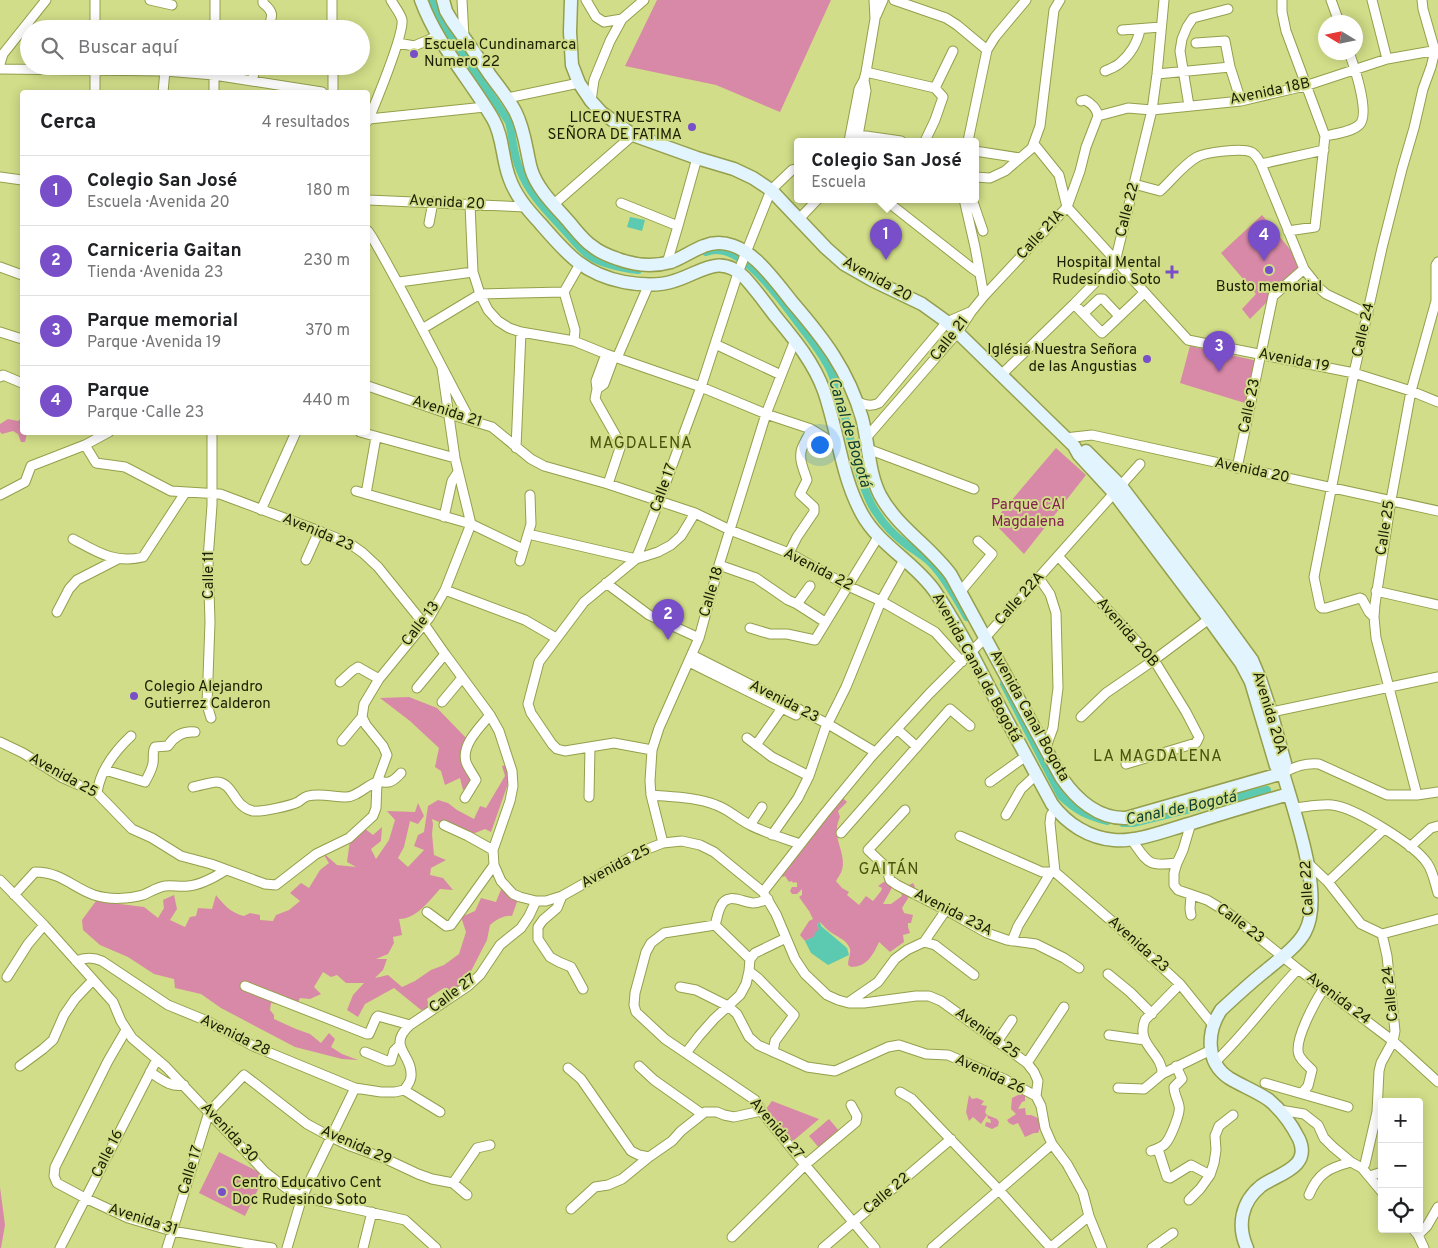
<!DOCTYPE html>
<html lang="es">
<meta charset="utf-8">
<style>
:root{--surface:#fff;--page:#f2f2f2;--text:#202124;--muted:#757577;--line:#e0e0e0;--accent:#784fc8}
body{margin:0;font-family:Overpass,sans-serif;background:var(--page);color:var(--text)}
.controls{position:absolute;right:15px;bottom:15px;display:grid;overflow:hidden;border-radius:5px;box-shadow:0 2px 12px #0003}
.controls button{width:45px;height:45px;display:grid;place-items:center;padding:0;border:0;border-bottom:1px solid var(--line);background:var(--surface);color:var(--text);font:25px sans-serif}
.compass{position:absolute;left:1318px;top:15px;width:45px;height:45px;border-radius:50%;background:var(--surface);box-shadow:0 2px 12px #0003;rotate:280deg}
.you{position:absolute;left:819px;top:444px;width:18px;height:18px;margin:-12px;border:4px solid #fff;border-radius:50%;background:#1a73e8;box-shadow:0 0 0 8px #1a73e833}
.badge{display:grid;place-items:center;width:32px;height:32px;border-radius:50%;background:var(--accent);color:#fff;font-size:16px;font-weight:700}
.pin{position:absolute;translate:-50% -41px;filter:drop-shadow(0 1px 2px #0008)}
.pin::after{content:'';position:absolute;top:26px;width:18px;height:15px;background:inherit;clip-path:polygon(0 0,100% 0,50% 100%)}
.popup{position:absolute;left:794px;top:138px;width:185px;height:65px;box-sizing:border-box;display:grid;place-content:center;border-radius:5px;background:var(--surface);filter:drop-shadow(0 1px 4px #0005);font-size:16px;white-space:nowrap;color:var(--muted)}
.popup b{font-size:19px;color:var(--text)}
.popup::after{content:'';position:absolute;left:50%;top:100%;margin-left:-10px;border:10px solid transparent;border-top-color:var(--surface)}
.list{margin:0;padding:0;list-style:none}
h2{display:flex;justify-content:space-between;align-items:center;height:65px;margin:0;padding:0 20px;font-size:21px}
h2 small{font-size:16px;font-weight:400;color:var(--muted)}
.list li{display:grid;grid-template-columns:32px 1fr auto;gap:15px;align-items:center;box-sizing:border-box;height:70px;padding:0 20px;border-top:1px solid var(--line)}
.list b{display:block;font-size:19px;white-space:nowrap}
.list p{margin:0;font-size:16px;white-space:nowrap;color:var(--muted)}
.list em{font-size:16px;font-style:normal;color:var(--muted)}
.icon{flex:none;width:28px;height:28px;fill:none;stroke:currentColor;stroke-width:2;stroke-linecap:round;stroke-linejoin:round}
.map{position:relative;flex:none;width:1438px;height:1248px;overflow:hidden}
.search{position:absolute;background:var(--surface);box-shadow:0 2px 12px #0003;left:20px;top:20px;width:350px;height:55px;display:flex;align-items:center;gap:12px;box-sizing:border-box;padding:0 18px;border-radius:28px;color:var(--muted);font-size:19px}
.panel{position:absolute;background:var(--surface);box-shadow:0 2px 12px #0003;left:20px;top:90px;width:350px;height:345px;border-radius:5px}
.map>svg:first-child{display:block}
</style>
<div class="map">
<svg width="1438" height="1248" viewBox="0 0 1438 1248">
<rect width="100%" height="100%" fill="#d1dd88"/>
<path fill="#d889a7" d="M657,0H831L780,112L716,85L625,66Z
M1262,215L1306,269L1273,296L1250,319L1242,309L1256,294L1221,253Z
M1190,346L1258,361L1248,404L1180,383Z
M22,417V432L27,433L25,442H21L18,434L13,431L2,434L0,432V424L8,419L18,421Z
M1056,448L1086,475L1024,554L993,522Z
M409,697L437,708L469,741L462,759L475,781L463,790L460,778L445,785L441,771L435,767L439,748L410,721L380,698Z
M506,765L510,778L491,832L485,829L470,835L432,819L433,824L432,834L434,855L446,860L431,868L430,875L443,878L453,890L440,889C429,901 416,919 399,919L402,935L393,937L394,943L388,954L376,959H387L383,970L375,978L388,975L402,987L415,981L431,970L444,965L459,954L466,932L461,917L475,911L481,898L496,902L502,887L514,893L517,902L512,916C504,915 496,920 490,925L487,940L470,973L460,981L461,985L452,991L444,988L427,999L430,1008L421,1010L394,988L365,1004L358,1017L347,1010L353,995L364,983H346L337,975L331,977L323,972L314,987L321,994L310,999L300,998L296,1007L271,1003L270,1010L274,1015V1019L296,1029L310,1034L321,1043L329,1033L335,1039L331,1047L342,1054L358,1060L342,1059L295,1047L221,1008L201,994L175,988L174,979L154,974L128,957L100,945L83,930L82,920L96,901L144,907L158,918L164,908L163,900L174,895L177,909L170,920L185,927L190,917L196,916L198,908L212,909L216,895C224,905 231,913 244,916L250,913L260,915V920L273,921L276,915L289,910L300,901L290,893L301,883L309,888L320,870L329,863L322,852L337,865L356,867L347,862L350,840L364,828L373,835L382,827L381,841L371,849L376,859L389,840L395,820L387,811L415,812L418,803L424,816L418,824L410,821L404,847L398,858L408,867L424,850L414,846L418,835L424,832L428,806L438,800L448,803L457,810L474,819L480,806L486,808L505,776L502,766Z
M842,797L847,802L838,811L840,817C830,838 847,851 842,870C841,874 838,877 836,881L842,888L849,892L847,895L859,905L866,896L873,901L881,891L882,888L878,886L888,879L893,886L883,904H891L902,896L900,890L913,883L915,887L902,908L904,913L913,915L911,923H908V927L910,933L903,935L904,942L890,952L879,942C873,955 867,967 851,967L848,965C848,959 851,954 850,949C847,940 839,938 832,933C828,931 824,926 820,922L817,924L819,929L816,936L805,941L800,935L809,921L813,919L809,911L799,897L802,895V889L797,894H792L790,891L792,887H797V883L795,882L793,883L792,881L789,882L785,876L783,877L782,876Z
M1025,1094V1101L1022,1102L1018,1109L1025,1108L1026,1115H1031L1038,1118L1040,1128L1038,1133H1034L1025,1137L1018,1123L1013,1125L1009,1123L1007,1120L1016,1114L1011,1109L1012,1098L1018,1095Z
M969,1095L972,1099L977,1098L984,1101L981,1105L987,1106L985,1112L987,1115L997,1119L999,1122L998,1126L992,1129L985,1126L986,1122L991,1123L990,1119H988L987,1115L981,1124L973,1117L969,1121L966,1112Z
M772,1101L819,1119L793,1141L766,1109Z
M829,1119L840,1132L820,1149L809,1136Z
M219,1152L265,1175L245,1216L199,1193Z
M0,1187L5,1225L1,1248H0Z"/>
<path fill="#5ccab0" d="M630,217L645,220L642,231L627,227Z
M820,922L821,926L847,948L849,955L828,965L811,953L805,941L815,936L814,934L819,929L817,924Z"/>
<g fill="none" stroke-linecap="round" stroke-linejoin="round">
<path stroke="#5ccab0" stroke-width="8" d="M431,0L439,18L509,122C513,137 513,155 520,170C530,196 550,214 568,234C575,242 582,251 590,256C604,265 622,268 638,270
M706,252C740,238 782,302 799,324C811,340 823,354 831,372C846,408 850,448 863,485C867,494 870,504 876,512C884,525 895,536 907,545C915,551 924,556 931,563C944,576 958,601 967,617
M1004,684L1061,796C1077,811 1086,815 1107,821
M1123,823H1133L1267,790"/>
<defs>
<path id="street" d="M150,0L172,5
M263,0V3C274,12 273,15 268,29
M332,0V29
M462,0L464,37
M586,0L596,17L604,22L622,19
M894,0L946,18L957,25L987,50
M1282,0V12L1286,31L1325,136L1315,227L1288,231
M1331,0L1339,22
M1372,0L1387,59
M876,16L883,0
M95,29V0
M215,29V0
M1122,30L1161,27
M398,43L414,46L438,36
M1196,43L1225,41L1230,67L1241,101
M0,64L3,54L46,0
M333,66V92
M0,69L165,71L214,75L322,92
M1105,71C1109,69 1116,67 1120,63C1130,55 1138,42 1140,29
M866,72L935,88L943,97L935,120L925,141
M1157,74L1230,67
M252,81L256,66
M935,88L953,51
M95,92V66
M163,92L165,71
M214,92V66
M507,98L579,83
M591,101L594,80L610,41L622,19L644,0
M1081,101L1085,100C1091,103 1097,109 1098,116
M1189,106L1180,51L1182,39L1187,27L1193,18L1228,9
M1098,116L1128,108L1152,110L1241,101L1305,86L1387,59L1438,50
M369,119L485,107
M368,121C375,104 404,35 402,20C401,14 394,6 391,0
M859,135L901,141
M1325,136C1335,134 1351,132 1359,125C1371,115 1354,66 1349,52
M849,141L859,89L864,80L866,72L875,19L874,0
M857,141L866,91L864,80
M968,141L987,50L995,37L1026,0
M1034,144L1059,175L1067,207L1188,340L1354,373L1411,391L1438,402
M975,151L1020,158
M1261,164L1324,150
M0,177L22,180
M975,177L990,178L1005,171L1032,148L1040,126L1054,10L1060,0
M1134,184L1160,191C1172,180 1183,165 1197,157C1206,152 1242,148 1251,152C1256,154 1258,159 1261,164L1304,269L1319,288L1326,294L1368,314
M884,199L973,269L979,273
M964,199L975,247L984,296
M972,199L983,231
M368,200L526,207
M621,203L678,226
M554,204L633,135
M470,205L473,272L480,294L488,310L498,321L509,328L521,332L574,341L606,354L701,387L766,414L811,429L838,446
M799,219L818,199
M429,223L433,202
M368,231L372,237C407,297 437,359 470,420
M667,263L678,226L697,158
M0,267L22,275
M399,282L473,272
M564,292L575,330L574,341
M564,292L580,264
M1074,304L1102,333L1144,293
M1084,313L1099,299H1103L1119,316
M422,329L480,294L564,292
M0,332L22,339
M715,344L781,375
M606,354L596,381L597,389L595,399L621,445L608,484
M617,358L649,284
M1001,375L1074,304L1115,262L1152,110L1157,74L1164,0
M0,377L3,375L22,383
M368,386L449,414L492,427L531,459L544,466L608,484L695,513L730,530L789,553L848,586L881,601L935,632L962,662
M597,389L604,384L614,357
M856,401C865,405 871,407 879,403L947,322L970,312
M360,432L455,458
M866,438L958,332L971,312L984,296L1067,207L1080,171L1086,147L1098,116
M1065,438L1092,435L1438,511
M85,445L96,463L125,467L171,491L220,494L319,531L349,543L363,553L378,567L424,624L445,654L490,715L499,731L512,771L513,786L510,801L493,850L494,865L501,881L513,894L520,897L536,901H546L562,896L640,852L663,843L682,841L700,845L714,852L763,892L776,914L795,959L805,974L827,995L838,1000L849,1003H864L916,996H929L941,1001L1027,1063L1034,1072L1038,1081L1036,1096L1041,1106L1045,1128L1052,1144L1067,1164L1083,1193L1089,1216L1102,1248
M516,448L521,332
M868,449L974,489
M1237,468L1273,296L1304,269
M356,491L471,524L523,549
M366,494L376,437
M0,495L25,482L31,466L85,445L109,432
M261,510L296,432
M444,517L452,481L458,472
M528,534L636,559L658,552L671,545L681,536L695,513
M73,539C97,552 115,564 143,557L185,493
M789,553L797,537L814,512V507L800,494L807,480C804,470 798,459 802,448C805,441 809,436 811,429
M1058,556L1154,660L1186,712L1199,737L1196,743L1126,764
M306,560L319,531
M520,561L531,524L530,495
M719,565L756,578L788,600L797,604L825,622
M1039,578L1050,594L1056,613L1058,688L1053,728L1046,747
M606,583L649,615L699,638
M445,590L525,620L556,638
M961,591L992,554L978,541
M1376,591L1438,605
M797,604L810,586
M57,612L69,589L77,580L118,559
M1374,617L1369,612L1362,599L1360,598L1326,608H1322L1320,606L1314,577L1354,373L1382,248L1402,169L1414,128L1423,89L1431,67L1435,51L1423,9L1422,0
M750,628L770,634H787L815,640L878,537
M692,655L828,724L875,752
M689,662L796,715
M340,682L352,671L358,667L379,679
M417,688L445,654
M442,702L462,678
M1267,713L1438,677
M1081,717L1106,693L1154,660L1213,616
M211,718L207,705L210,622L208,559L212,505V432
M897,729L917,747
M747,738L772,757L809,776
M342,741L362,717
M0,742L23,753L63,778L97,793L132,829L152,838L181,856L211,864L265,884L276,885L316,854L349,838L373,816L376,808L377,782L387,755L383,746L366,725L362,717L364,704L379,679L429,618L445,590L471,524L455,458L442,368
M756,745L785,704
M652,750L614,743L565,751L557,749L552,744L531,713L528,704L539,662L584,602L636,559L659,501L701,387L739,270L771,190L792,170L797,169
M105,770L145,782C148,776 152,770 153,763C154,757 152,752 155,747L168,746C174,736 183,731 195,732
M1283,773C1296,766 1305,763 1319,764L1387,795H1417L1438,792
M990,782L1026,756
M193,787C199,786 212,782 216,782C234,782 233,807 253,811C262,812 290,806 298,802C301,800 304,797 308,796C320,793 334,797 346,797C357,797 367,785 377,782C381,781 385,783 389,782C394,781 398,776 401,773
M97,793C100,771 115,751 131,736
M651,795C673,797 696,797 716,805C728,809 738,819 750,825C766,833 783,838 800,844
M1417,795L1376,638L1374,617L1375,604L1391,500L1411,391L1436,301V265L1438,262
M589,797L590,747
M465,798L476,780C473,774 468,768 466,762C461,745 480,727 490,715
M1293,808C1305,807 1320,804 1332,805C1354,807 1415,845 1427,863C1433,871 1435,884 1438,893
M1056,809L1051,815L1050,823L1055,872L1115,924L1180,984L1213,1025
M905,810L868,850L886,867L890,880L897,885L946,910L987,933L1007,940L1036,944L1064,958L1079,968
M1006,815L1021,789L1036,775
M1191,823L1183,850L1177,863L1174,873V885L1178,890L1207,900L1227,912L1298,969L1393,1041L1438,1082
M444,825L468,836L493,850
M750,825L762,807
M841,833L950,709L970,726
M772,835L798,798L809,776L825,729L846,687L881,601L904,560
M960,836L1042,872H1055
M1131,839C1148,862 1146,867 1177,863
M663,843L651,795L650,781L652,750L659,728L699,638L719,565L766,414L795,340
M1410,847L1431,828L1438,826
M1309,864L1328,882L1361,924L1382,934
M0,880L44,925L113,1002L121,1021L132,1038L166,1067L265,1172L286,1188L302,1197L405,1220L436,1248
M1328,882L1384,829
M763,892L824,814L871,757L929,694L983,640L1140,464
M14,895L35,872C61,872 72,887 94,895C109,900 129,899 143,895C150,892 158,887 165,886C172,885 180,887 188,886C201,885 215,877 226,870
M562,896L557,908L543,920L538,927V939L550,957L559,962L571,967L583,989
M768,899C763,901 758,903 753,903C742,902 727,892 721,906C718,911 717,919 715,925L664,933L651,943L646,952L635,993L634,1005L636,1012L665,1039L755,1100L761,1111L801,1160L875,1248
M427,912L446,926L451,925L494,865
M1191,915L1190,909L1191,895
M715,925L750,959
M1382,934L1438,919
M1012,941L1018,926L1051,872
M924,942L935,945L974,975
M76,961C86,957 93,957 102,961L168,1005L207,1021L253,1046L355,1088L381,1092H395L404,1090
M749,971L758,978L794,1015L775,1041L773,1052
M1108,974L1130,992L1152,1014
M7,977L28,944L44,925
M245,986L367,1034H369L376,1018L378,1016L410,1025
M680,987L696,990L728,1006L737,1014L749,1037L758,1045L807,1067L835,1071L888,1047L899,1045L926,1054L948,1055L1004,1079L1036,1096
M849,1002L878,982L895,959L907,950L924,942L946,910
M126,1030L108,1061L55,1167L54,1176L57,1183L85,1198L128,1218L172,1231L272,1248
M1109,1035L1145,1040
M997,1042L1012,1020
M365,1052L387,1061H391L394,1051L399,1046
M686,1053L699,1036L714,1019L740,995L746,984L749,971L750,959L755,953L786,938
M1215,1062C1245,1034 1269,999 1298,969
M1027,1063L1064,1007
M20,1066L43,1049L53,1040L64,1015L75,999L93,980
M639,1066L654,1080L702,1114
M568,1068L581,1079L631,1151L639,1155L649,1157
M150,1072C161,1079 171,1088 184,1085
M1162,1074C1163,1053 1135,1045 1145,1020L1180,984
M1265,1083L1348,1107
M1118,1088L1144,1089L1162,1074L1211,1050
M404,1090C407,1086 411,1082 411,1076C413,1054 386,1047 410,1025L468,986L480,975L500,945L521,928L529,916L536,901
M404,1090L440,1112
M900,1092L912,1099L999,1190L1051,1248
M1302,1093L1308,1086L1312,1070C1308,1066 1301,1060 1299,1055C1293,1041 1316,1000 1324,988
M1280,1110L1304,1114L1318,1125L1324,1138L1333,1147L1351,1162L1362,1168L1382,1192
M1158,1149L1167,1177L1170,1178L1191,1165L1210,1175L1200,1189L1189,1200
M1151,1151C1156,1149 1161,1148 1165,1144C1170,1139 1181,1113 1179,1106C1178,1100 1174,1094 1174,1087L1182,1079L1176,1066
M1362,1168L1365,1164L1377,1112L1379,1071L1381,1063L1393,1041L1395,1031L1387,956L1382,934
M1210,1175L1214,1163L1216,1150L1215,1136L1219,1126L1233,1115
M1370,1176L1382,1172
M453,1183L477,1148L490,1145
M453,1183L467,1195
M1309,1195C1318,1173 1329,1168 1351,1162
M571,1209L595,1187L608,1185L622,1179L649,1157L672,1141L681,1131L705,1112H717L724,1115L734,1117L761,1111
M1413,1229L1418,1235L1424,1248
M1418,1235L1427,1226L1438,1207
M732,1237L806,1164L856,1122L857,1116L851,1105
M60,1248L157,1059
M167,1248L209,1112L244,1075L307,1124L331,1137L348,1145L386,1159L418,1174L432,1179L453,1183
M287,1248L302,1197L355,1088
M363,1248L372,1212
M823,1248L951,1139
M932,1248L1052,1144
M1050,1248L1089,1216
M1152,1248L1173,1233"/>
<path id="secondary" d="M421,0C437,44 469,78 493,119C503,136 502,158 509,177C515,195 527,209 540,223C566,253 583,274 624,282C640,285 659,286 674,281C701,273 720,252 745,278C756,290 766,304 776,317C795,340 814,363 824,391C838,431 841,476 862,514C879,545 913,561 934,590C955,621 972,654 989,687C1010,726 1031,765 1052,804C1067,824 1089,838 1114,840C1135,842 1162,832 1182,826C1218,815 1253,804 1289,794
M443,0L446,11L452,21C465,39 478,57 490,75C499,87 509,99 516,113C525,131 526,150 531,169C537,189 555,206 569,222C576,230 583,240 592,246C599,252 609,256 618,259C634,265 653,267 671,262C682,258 693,250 704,246C724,238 743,248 757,261C770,273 781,288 792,302C824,339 848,370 862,418C869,444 868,471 880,495C897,527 930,546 951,575L1061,777C1076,799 1098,819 1126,818L1283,773
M571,0L570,32L572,65L579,83L591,101L601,112L633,135L697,158L734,169L753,178L771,190L826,248L844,264L872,280L922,304L947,322L1074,446L1079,455L1114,493L1209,619L1241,663L1251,682L1276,766L1283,773
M1086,451L1121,486L1217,612L1252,660L1260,679L1271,712L1285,763L1283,773C1294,812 1325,896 1305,932C1297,947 1277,961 1264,972C1249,984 1235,997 1221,1010C1207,1031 1205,1062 1229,1078C1242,1086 1256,1091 1269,1100C1281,1110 1292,1125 1299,1139C1312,1168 1277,1174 1261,1186C1241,1202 1237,1226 1247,1248"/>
</defs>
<use href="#street" stroke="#959f4c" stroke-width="11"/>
<use href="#secondary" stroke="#959f4c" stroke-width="15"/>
<use href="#street" stroke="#fff" stroke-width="9"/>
<use href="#secondary" stroke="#e2f4fe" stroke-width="12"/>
</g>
<g fill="#784fc8" stroke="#d1dd88" stroke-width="2">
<circle cx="414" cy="54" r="5"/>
<circle cx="692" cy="127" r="5"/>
<circle cx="1269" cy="270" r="5"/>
<path d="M1169.5 264.5h5v5h5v5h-5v5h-5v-5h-5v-5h5z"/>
<circle cx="1147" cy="359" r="5"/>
<circle cx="134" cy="696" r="5"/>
<circle cx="222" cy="1192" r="5"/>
</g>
<g text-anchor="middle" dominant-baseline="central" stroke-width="4" stroke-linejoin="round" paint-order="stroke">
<g font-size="15" fill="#1b1e00" stroke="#d1dd88" text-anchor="start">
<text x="424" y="45">Escuela Cundinamarca<tspan x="424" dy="17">Numero 22</tspan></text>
<text x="682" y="118" text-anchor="end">LICEO NUESTRA<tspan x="682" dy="17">SEÑORA DE FATIMA</tspan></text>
<text x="1161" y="263" text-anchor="end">Hospital Mental<tspan x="1161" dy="17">Rudesindio Soto</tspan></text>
<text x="1269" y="287" text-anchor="middle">Busto memorial</text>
<text x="1137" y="350" text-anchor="end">Iglésia Nuestra Señora<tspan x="1137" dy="17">de las Angustias</tspan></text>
<text x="144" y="687">Colegio Alejandro<tspan x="144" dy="17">Gutierrez Calderon</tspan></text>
<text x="232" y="1183">Centro Educativo Cent<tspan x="232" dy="17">Doc Rudesindo Soto</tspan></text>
</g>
<g font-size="15" fill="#1b1e00" stroke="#d1dd88">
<text transform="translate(1270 92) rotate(-12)">Avenida 18B</text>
<text transform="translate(447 203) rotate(3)">Avenida 20</text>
<text transform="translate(1128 210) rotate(-76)">Calle 22</text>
<text transform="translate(1041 235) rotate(-47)">Calle 21A</text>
<text transform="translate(877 280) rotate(29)">Avenida 20</text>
<text transform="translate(1364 330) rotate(-77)">Calle 24</text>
<text transform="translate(950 339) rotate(-52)">Calle 21</text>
<text transform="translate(1294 361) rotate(11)">Avenida 19</text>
<text transform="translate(1250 406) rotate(-78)">Calle 23</text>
<text transform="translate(447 412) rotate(18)">Avenida 21</text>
<text transform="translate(1252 471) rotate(12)">Avenida 20</text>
<text transform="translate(664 488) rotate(-70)">Calle 17</text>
<text transform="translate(1386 528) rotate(-81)">Calle 25</text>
<text transform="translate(318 533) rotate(23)">Avenida 23</text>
<text transform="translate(818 570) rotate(27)">Avenida 22</text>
<text transform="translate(209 575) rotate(-90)">Calle 11</text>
<text transform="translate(712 592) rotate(-74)">Calle 18</text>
<text transform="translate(1020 599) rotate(-48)">Calle 22A</text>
<text transform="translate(421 624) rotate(-53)">Calle 13</text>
<text transform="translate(1127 633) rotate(49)">Avenida 20B</text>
<text transform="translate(976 668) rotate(61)">Avenida Canal de Bogotá</text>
<text transform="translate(784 702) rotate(27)">Avenida 23</text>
<text transform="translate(1269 713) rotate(73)">Avenida 20A</text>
<text transform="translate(1029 716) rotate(61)">Avenida Canal Bogota</text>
<text transform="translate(63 776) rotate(29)">Avenida 25</text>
<text transform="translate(616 867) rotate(-28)">Avenida 25</text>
<text transform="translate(1308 888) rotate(-93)">Calle 22</text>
<text transform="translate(953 913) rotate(27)">Avenida 23A</text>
<text transform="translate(1240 924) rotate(37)">Calle 23</text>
<text transform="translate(1138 945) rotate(42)">Avenida 23</text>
<text transform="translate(453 994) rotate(-37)">Calle 27</text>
<text transform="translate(1391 994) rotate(-96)">Calle 24</text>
<text transform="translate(1338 999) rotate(37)">Avenida 24</text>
<text transform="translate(987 1034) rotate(36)">Avenida 25</text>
<text transform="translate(235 1036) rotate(26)">Avenida 28</text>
<text transform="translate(990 1075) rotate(25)">Avenida 26</text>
<text transform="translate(776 1129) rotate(50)">Avenida 27</text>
<text transform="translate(229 1133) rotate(47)">Avenida 30</text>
<text transform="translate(356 1146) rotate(24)">Avenida 29</text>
<text transform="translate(108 1154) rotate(-63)">Calle 16</text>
<text transform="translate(191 1170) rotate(-73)">Calle 17</text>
<text transform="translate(887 1194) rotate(-40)">Calle 22</text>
<text transform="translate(143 1220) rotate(18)">Avenida 31</text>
</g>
<g font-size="15" fill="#81204f" stroke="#d1dd88">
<text x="1028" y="505">Parque CAI<tspan x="1028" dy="17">Magdalena</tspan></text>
</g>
<g font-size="16" font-style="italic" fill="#0a3d32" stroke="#d1dd88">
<text transform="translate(849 433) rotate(73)">Canal de Bogotá</text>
<text transform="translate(1181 809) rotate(-12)">Canal de Bogotá</text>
</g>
<g font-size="16" letter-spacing="1" fill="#4c530f" stroke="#d1dd88">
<text x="641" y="444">MAGDALENA</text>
<text x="1158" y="757">LA MAGDALENA</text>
<text x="889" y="870">GAITÁN</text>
</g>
</g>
</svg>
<div class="controls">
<button>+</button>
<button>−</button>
<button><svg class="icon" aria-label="locate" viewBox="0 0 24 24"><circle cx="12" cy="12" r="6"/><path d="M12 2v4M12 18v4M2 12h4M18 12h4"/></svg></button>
</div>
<svg class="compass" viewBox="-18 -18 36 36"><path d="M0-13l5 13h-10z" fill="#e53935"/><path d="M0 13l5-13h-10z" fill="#757577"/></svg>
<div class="you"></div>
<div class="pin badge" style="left:886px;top:260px">1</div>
<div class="popup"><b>Colegio San José</b>Escuela</div>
<div class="pin badge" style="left:668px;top:640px">2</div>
<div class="pin badge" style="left:1219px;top:372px">3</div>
<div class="pin badge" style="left:1264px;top:261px">4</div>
<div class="search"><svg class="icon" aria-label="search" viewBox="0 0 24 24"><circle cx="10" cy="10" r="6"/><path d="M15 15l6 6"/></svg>Buscar aquí</div>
<section class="panel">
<h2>Cerca<small>4 resultados</small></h2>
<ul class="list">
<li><span class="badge">1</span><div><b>Colegio San José</b><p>Escuela · Avenida 20</p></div><em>180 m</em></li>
<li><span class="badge">2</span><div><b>Carniceria Gaitan</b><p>Tienda · Avenida 23</p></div><em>230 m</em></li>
<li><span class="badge">3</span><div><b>Parque memorial</b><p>Parque · Avenida 19</p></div><em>370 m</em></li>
<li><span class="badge">4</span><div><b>Parque</b><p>Parque · Calle 23</p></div><em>440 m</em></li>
</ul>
</section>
</div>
